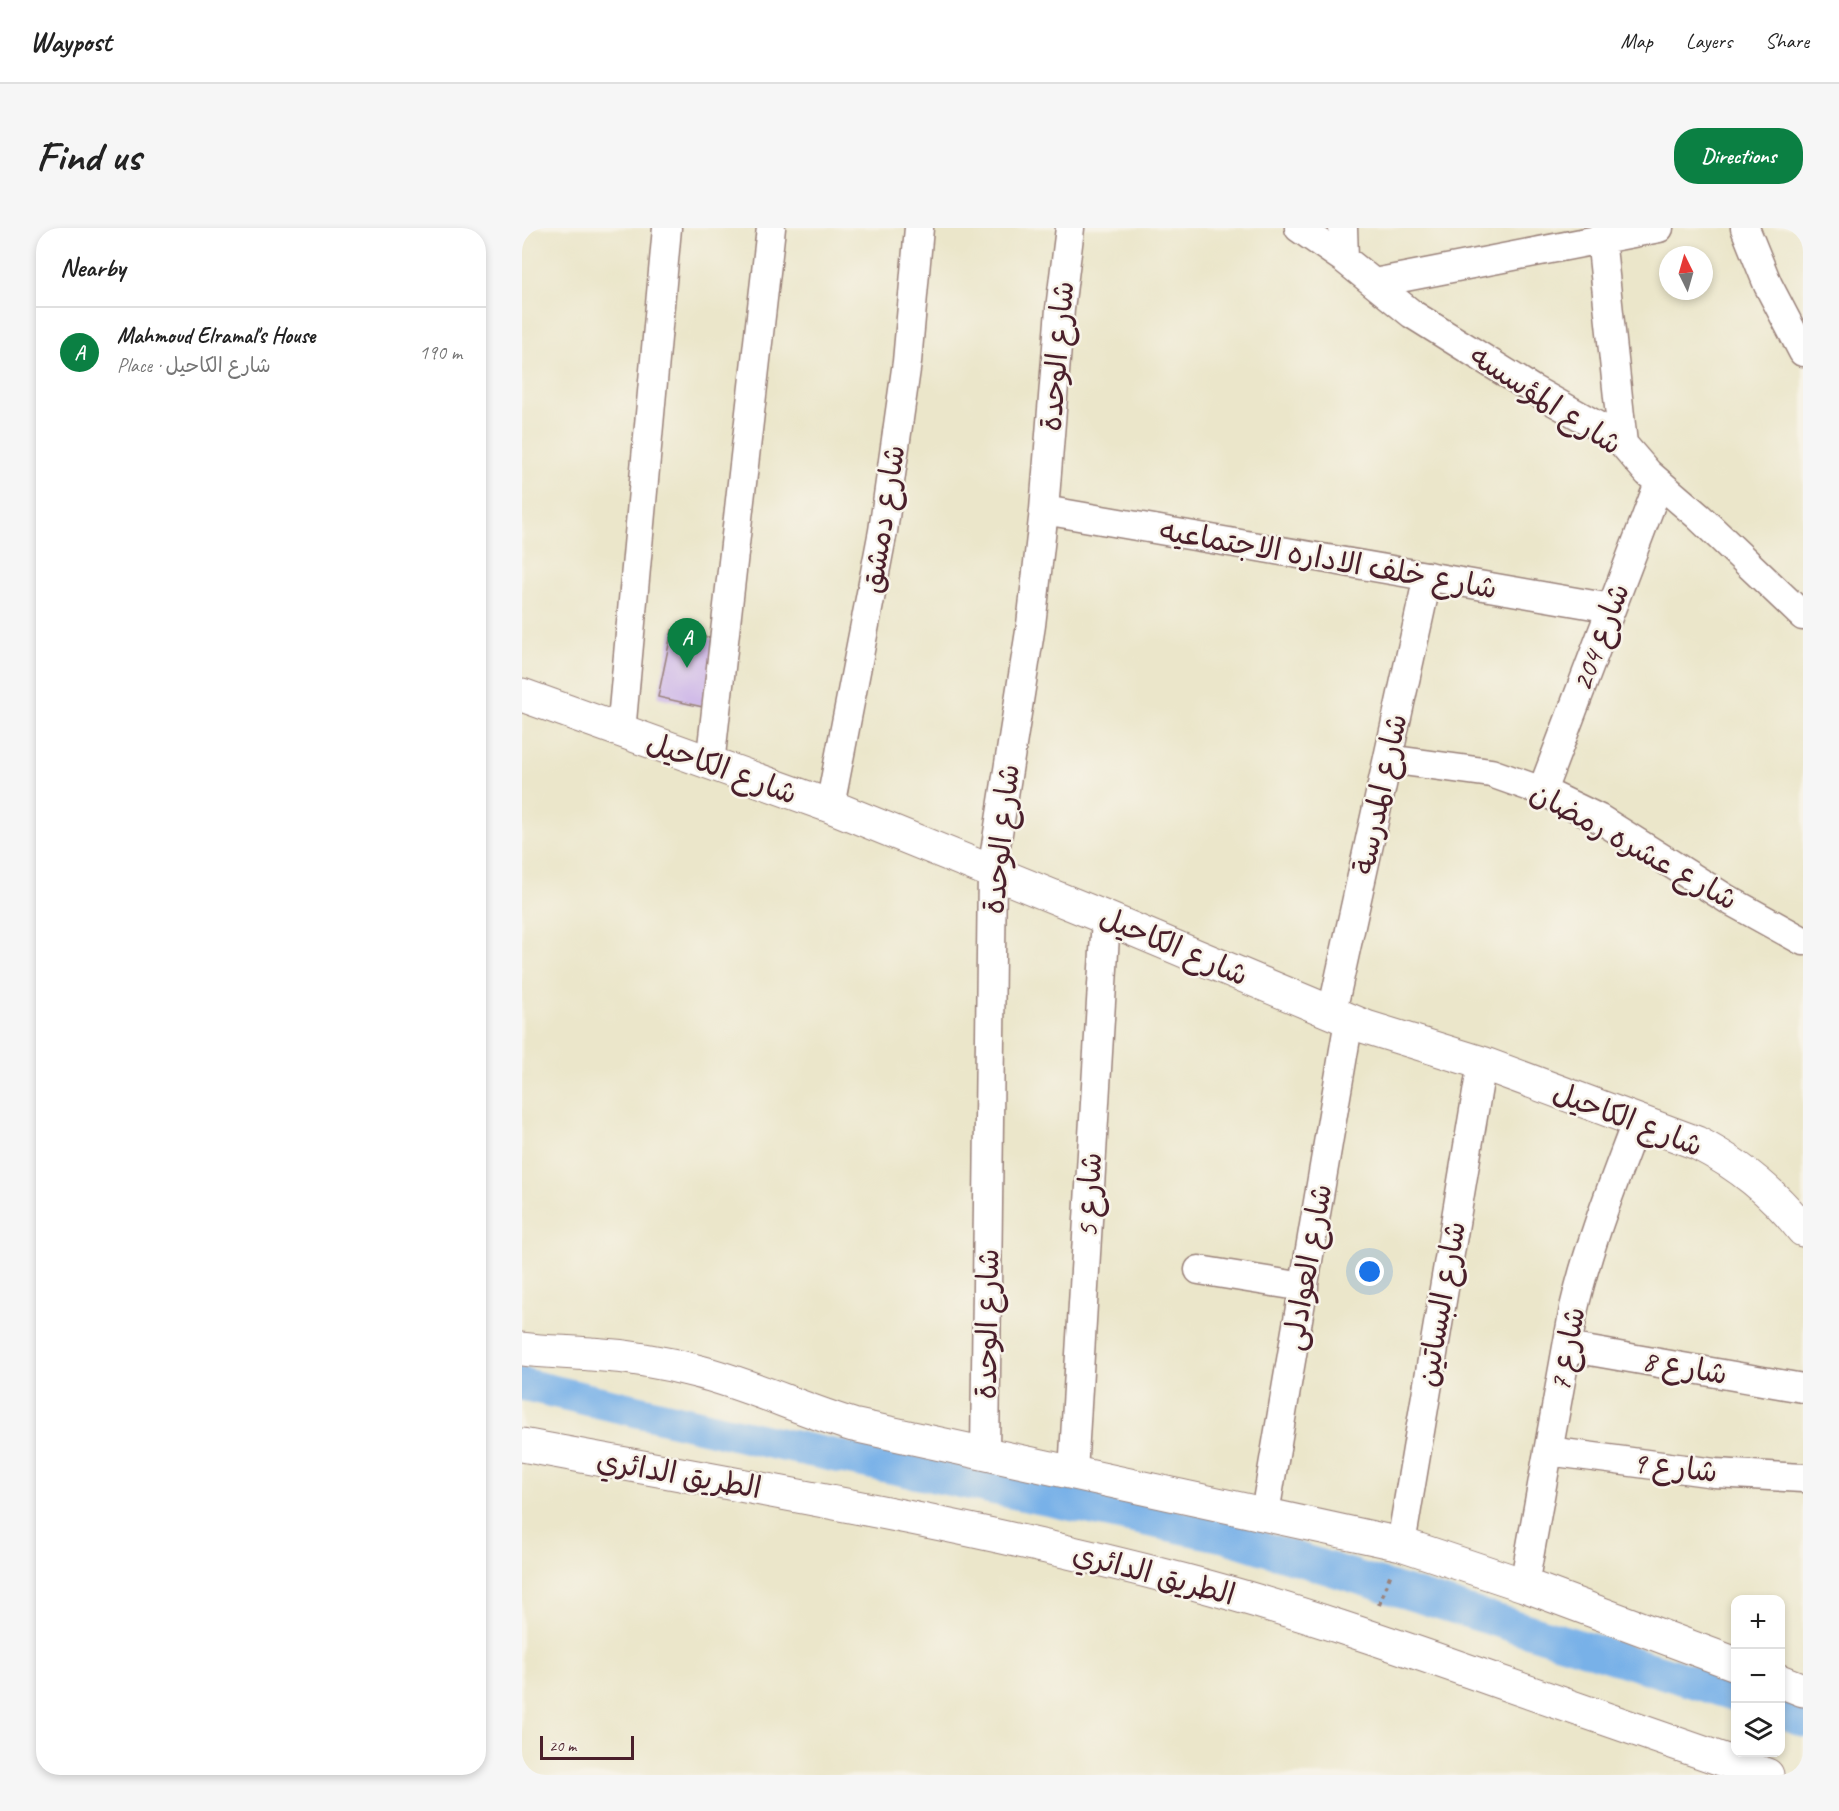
<!DOCTYPE html>
<meta charset="utf-8">
<style>
:root{--surface:#fff;--page:#f6f6f6;--text:#222;--muted:#767676;--line:#e0e0e0;--accent:#0b8043}
body{margin:0;font-family:Caveat,"Playpen Sans Arabic",sans-serif;background:var(--page);color:var(--text)}
.controls{position:absolute;right:18px;bottom:18px;display:grid;overflow:hidden;border-radius:12px;box-shadow:0 3px 9px #0003}
.controls button{width:54px;height:54px;display:grid;place-items:center;padding:0;border:0;border-bottom:2px solid var(--line);background:var(--surface);color:var(--text);font:30px sans-serif}
.compass{position:absolute;left:1137px;top:18px;width:54px;height:54px;border-radius:50%;background:var(--surface);box-shadow:0 3px 9px #0003;rotate:355deg}
.scale{position:absolute;left:18px;bottom:15px;width:94px;box-sizing:border-box;padding-left:6px;border:3px solid #4a1f2b;border-top:0;font-size:16px;line-height:21px;white-space:nowrap;color:#4a1f2b;-webkit-text-stroke:4px #f7f3e8;paint-order:stroke}
.you{position:absolute;left:848px;top:1044px;width:21px;height:21px;margin:-15px;border:4px solid #fff;border-radius:50%;background:#1a73e8;box-shadow:0 0 0 9px #1a73e833}
.badge{display:grid;place-items:center;width:39px;height:39px;border-radius:50%;background:var(--accent);color:#fff;font-size:20px;font-weight:700}
.pin{position:absolute;translate:-50% -50px;filter:drop-shadow(0 2px 3px #0008)}
.pin::after{content:'';position:absolute;top:32px;width:21px;height:18px;background:inherit;clip-path:polygon(0 0,100% 0,50% 100%)}
.list{margin:0;padding:0;list-style:none}
h2{display:flex;justify-content:space-between;align-items:center;height:78px;margin:0;padding:0 24px;font-size:26px}
h2 small{font-size:20px;font-weight:400;color:var(--muted)}
.list li{display:grid;grid-template-columns:39px 1fr auto;gap:18px;align-items:center;box-sizing:border-box;height:90px;padding:0 24px;border-top:2px solid var(--line)}
.list b{display:block;font-size:22px;white-space:nowrap}
.list p{margin:0;font-size:20px;white-space:nowrap;color:var(--muted)}
.list em{font-size:20px;font-style:normal;color:var(--muted)}
.icon{flex:none;width:33px;height:33px;fill:none;stroke:currentColor;stroke-width:2;stroke-linecap:round;stroke-linejoin:round}
.map{position:relative;flex:none;width:1281px;height:1547px;overflow:hidden;border-radius:24px}
header{display:flex;align-items:center;gap:36px;box-sizing:border-box;height:84px;padding:0 30px;background:var(--surface);border-bottom:2px solid var(--line)}
header strong{font-size:28px}
nav{display:flex;gap:33px;margin-inline-start:auto;font-size:21px}
.intro{display:flex;align-items:center;justify-content:space-between;box-sizing:border-box;height:144px;padding:0 36px}
h1{margin:0;font-size:42px}
.button{padding:15px 27px;border-radius:24px;background:var(--accent);color:#fff;font-size:21px;font-weight:700}
main{display:flex;gap:36px;padding:0 36px}
aside{flex:1;background:var(--surface);border-radius:24px;box-shadow:0 3px 9px #0003}
.map>svg:first-child{display:block}
</style>
<header>
<strong>Waypost</strong>
<nav><a>Map</a><a>Layers</a><a>Share</a></nav>
</header>
<div class="intro"><h1>Find us</h1><a class="button">Directions</a></div>
<main>
<aside>
<h2>Nearby<small></small></h2>
<ul class="list">
<li><span class="badge">A</span><div><b>Mahmoud Elramal's House</b><p>Place · شارع الكاحيل</p></div><em>190 m</em></li>
</ul>
</aside>
<div class="map">
<svg width="1281" height="1547" viewBox="0 0 1281 1547">
<rect width="100%" height="100%" fill="#f7f3e8"/>
<filter id="ink" filterUnits="userSpaceOnUse"><feTurbulence type="fractalNoise" baseFrequency=".0167" numOctaves="2"/><feDisplacementMap in="SourceGraphic" scale="12" xChannelSelector="R" yChannelSelector="G"/><feConvolveMatrix kernelMatrix="1 2 1 2 8 2 1 2 1" color-interpolation-filters="sRGB"/></filter>
<filter id="wash" filterUnits="userSpaceOnUse"><feTurbulence type="fractalNoise" baseFrequency=".008" numOctaves="4" result="noise"/><feDisplacementMap in="SourceGraphic" scale="24" xChannelSelector="R" yChannelSelector="G"/><feGaussianBlur stdDeviation="1.35" result="paint"/><feColorMatrix in="noise" values="0 0 0 0 0 0 0 0 0 0 0 0 0 0 0 0 0 1.4 0 .05"/><feComposite in="paint" operator="in"/></filter>
<g filter="url(#wash)">
<rect width="100%" height="100%" fill="#ebe6ca"/>
<g fill="none" stroke-linecap="round" stroke-linejoin="round">
<path stroke="#78b1e8" stroke-width="33" d="M0,1156L252,1215L702,1308L1214,1467
M1258,1484L1281,1493"/>
</g>
<g id="blocks">
<path fill="#c7ade8" d="M150,402L195,411L181,479L136,469Z"/>
</g>
</g>
<g filter="url(#ink)">
<use href="#blocks" fill-opacity="0" stroke="#9a827a" stroke-width="1.5"/>
<g fill="none" stroke-linecap="round" stroke-linejoin="round">
<defs>
<path id="minor" d="M777,0L822,31L890,86L1010,161L1088,205L1101,216L1126,245L1176,288L1281,388
M821,0L822,31
M1223,0L1246,57L1281,124
M1079,10L1101,216
M852,55L1137,0
M522,282L1089,380
M99,504L145,0
M866,531L969,545L1020,563L1078,591L1205,671L1281,713
M188,536L249,0
M1020,563L1137,255
M308,578L361,303L385,134L397,0
M810,784L906,348
M677,1042L782,1059
M1045,1119L1281,1160
M1026,1223L1193,1245L1281,1250
M463,1225L470,643L509,397L522,282L538,81L548,0
M551,1244L584,690
M743,1285L827,792
M879,1316L960,835
M1002,1357L1052,1080C1067,1015 1092,954 1115,892"/>
<path id="tertiary" d="M0,467L308,578L584,690L844,799L960,835L1175,915C1218,937 1251,964 1281,1002
M0,1121C23,1124 46,1124 69,1126C104,1128 140,1134 174,1143C227,1156 278,1181 331,1197L879,1316L1002,1357L1214,1436
M0,1217C221,1258 443,1295 660,1352C767,1380 871,1416 975,1453C1065,1484 1155,1516 1245,1547
M1258,1453L1281,1462"/>
</defs>
<use href="#minor" stroke="#9a827a" stroke-width="31"/>
<use href="#tertiary" stroke="#9a827a" stroke-width="35"/>
<path stroke="#9a827a" stroke-width="4" stroke-dasharray="4.5 4.5" stroke-linecap="butt" d="M857,1377L869,1345"/>
<use href="#minor" stroke="#fff" stroke-width="28"/>
<use href="#tertiary" stroke="#fff" stroke-width="33"/>
</g>
</g>
<g text-anchor="middle" dominant-baseline="central" stroke-width="5" stroke-linejoin="round" paint-order="stroke">
<g font-size="30" fill="#4a1f2b" stroke="#f7f3e8">
<text transform="translate(535 128) rotate(-85)">شارع الوحدة</text>
<text transform="translate(1024 172) rotate(33)">شارع المؤسسه</text>
<text transform="translate(361 291) rotate(-81)">شارع دمشق</text>
<text transform="translate(806 331) rotate(10)">شارع خلف الاداره الاجتماعيه</text>
<text transform="translate(1078 409) rotate(-69)">شارع 204</text>
<text transform="translate(200 540) rotate(20)">شارع الكاحيل</text>
<text transform="translate(858 566) rotate(-78)">شارع المدرسة</text>
<text transform="translate(479 611) rotate(-84)">شارع الوحدة</text>
<text transform="translate(1112 618) rotate(29)">شارع عشره رمضان</text>
<text transform="translate(652 718) rotate(23)">شارع الكاحيل</text>
<text transform="translate(1106 891) rotate(21)">شارع الكاحيل</text>
<text transform="translate(567 967) rotate(-87)">شارع 5</text>
<text transform="translate(785 1039) rotate(-80)">شارع العوادلى</text>
<text transform="translate(919 1076) rotate(-80)">شارع البساتين</text>
<text transform="translate(465 1096) rotate(-89)">شارع الوحدة</text>
<text transform="translate(1045 1121) rotate(-79)">شارع 7</text>
<text transform="translate(1163 1139) rotate(10)">شارع 8</text>
<text transform="translate(1153 1239) rotate(7)">شارع 9</text>
<text transform="translate(157 1246) rotate(10)">الطريق الدائري</text>
<text transform="translate(632 1346) rotate(15)">الطريق الدائري</text>
</g>
</g>
</svg>
<div class="controls">
<button>+</button>
<button>−</button>
<button><svg class="icon" aria-label="layers" viewBox="0 0 24 24"><path d="M12 4l9 5-9 5-9-5zM3 14l9 5 9-5"/></svg></button>
</div>
<svg class="compass" viewBox="-18 -18 36 36"><path d="M0-13l5 13h-10z" fill="#e53935"/><path d="M0 13l5-13h-10z" fill="#767676"/></svg>
<div class="scale">20 m</div>
<div class="you"></div>
<div class="pin badge" style="left:165px;top:440px">A</div>
</div>
</main>
